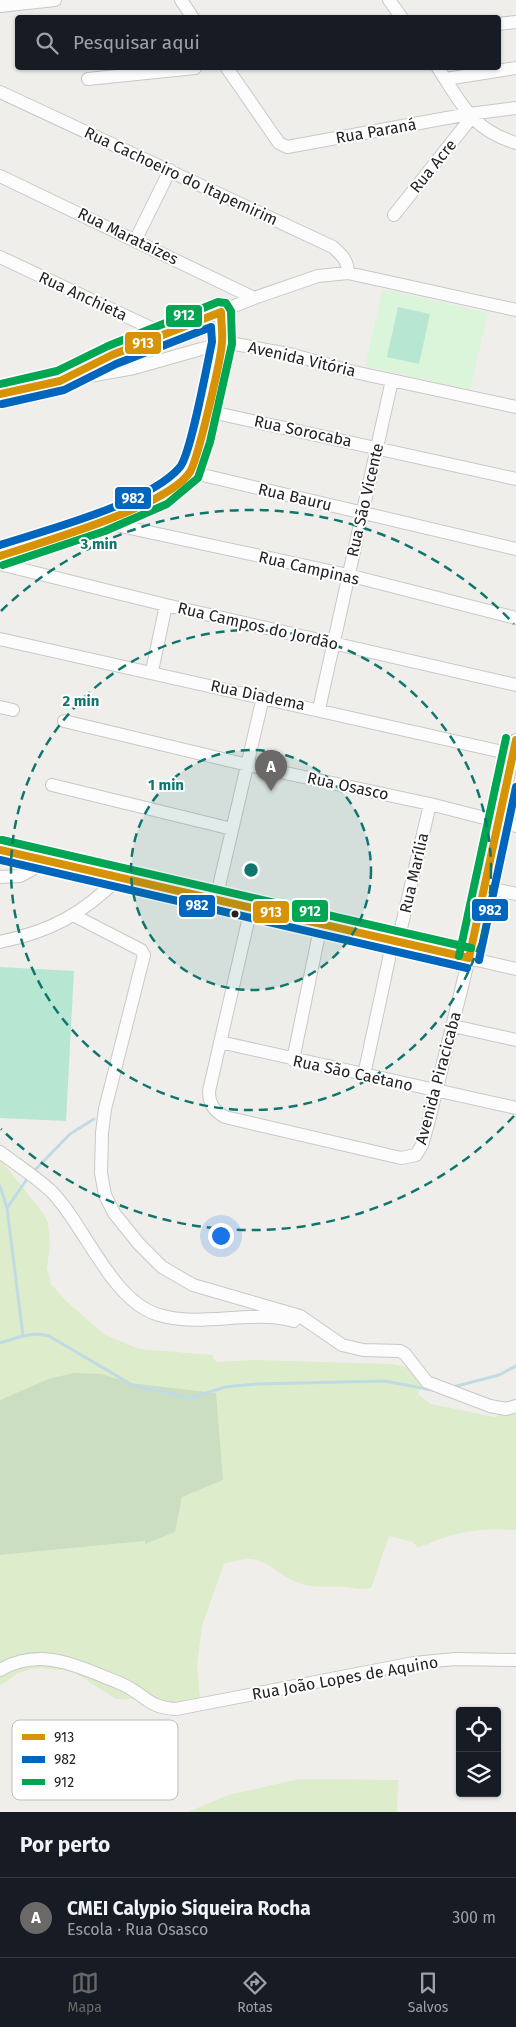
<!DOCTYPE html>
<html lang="pt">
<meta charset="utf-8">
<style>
:root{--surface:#171b24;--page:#242831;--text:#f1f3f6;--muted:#9ea1a6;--line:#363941;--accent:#6a6968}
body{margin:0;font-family:"Fira Sans",sans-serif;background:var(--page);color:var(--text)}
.controls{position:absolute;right:15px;bottom:15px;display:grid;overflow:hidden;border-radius:5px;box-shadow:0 1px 4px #0004}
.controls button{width:45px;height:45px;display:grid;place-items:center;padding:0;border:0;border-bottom:1px solid var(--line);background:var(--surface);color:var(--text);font:25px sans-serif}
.you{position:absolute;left:220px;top:1235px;width:18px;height:18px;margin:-12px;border:4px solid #fff;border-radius:50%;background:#1a73e8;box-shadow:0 0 0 8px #1a73e833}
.badge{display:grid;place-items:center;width:32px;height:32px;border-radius:50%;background:var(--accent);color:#fff;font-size:16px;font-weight:700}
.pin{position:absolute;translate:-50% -41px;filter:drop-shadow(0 1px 2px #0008)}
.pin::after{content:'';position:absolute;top:26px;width:18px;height:15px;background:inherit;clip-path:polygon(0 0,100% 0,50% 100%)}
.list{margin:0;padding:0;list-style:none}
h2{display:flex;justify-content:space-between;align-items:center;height:65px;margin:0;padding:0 20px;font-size:21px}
h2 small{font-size:16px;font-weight:400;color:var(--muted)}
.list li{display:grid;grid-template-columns:32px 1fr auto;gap:15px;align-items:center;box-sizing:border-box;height:80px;padding:0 20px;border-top:1px solid var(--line)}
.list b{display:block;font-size:19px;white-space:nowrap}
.list p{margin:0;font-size:16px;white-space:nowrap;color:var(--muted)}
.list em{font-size:16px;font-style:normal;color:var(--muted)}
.icon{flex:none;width:28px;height:28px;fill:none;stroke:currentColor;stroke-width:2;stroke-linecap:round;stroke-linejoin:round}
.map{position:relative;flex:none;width:516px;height:1812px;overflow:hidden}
.search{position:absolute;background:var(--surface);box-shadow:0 1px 4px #0004;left:15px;right:15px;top:15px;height:55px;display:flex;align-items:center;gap:12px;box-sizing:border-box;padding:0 18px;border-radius:5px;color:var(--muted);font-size:19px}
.sheet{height:145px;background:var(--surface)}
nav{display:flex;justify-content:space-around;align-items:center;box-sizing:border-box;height:70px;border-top:1px solid var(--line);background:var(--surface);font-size:14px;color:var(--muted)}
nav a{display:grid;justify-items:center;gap:2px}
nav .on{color:var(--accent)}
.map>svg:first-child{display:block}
</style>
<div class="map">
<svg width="516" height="1812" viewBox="0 0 516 1812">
<rect width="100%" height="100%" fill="#f0eeeb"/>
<path fill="#ddeccb" d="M0,1159L43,1213L48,1223L50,1244L47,1268L51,1284L66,1301L105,1335L139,1349L212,1355L216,1362L253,1360L392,1364C409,1367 429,1373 418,1394L431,1404L495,1417L516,1407V1530C475,1528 456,1531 418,1548L413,1542L389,1536L371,1588C362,1590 355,1588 345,1587C329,1585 314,1589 299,1583C264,1569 268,1550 224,1564L202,1626L197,1665L200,1698L184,1705L141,1702L133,1699H116L72,1671L36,1668L18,1673L0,1686V1555L145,1541V1544L175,1532L182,1497L216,1393L131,1383L102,1374L48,1379L0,1400Z
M299,1779L398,1780L397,1812H188L228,1795Z"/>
<path fill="#cbdec1" d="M74,1373L102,1374L131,1383L216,1393L223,1480L182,1497L175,1532L145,1544V1541L0,1555V1400L48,1379Z"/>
<path fill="#daf5da" d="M383,289L488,313L470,390L365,366Z"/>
<path fill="#b7e6d2" d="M398,307L430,314L419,364L387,357Z
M0,967L74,971L66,1121L0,1118Z"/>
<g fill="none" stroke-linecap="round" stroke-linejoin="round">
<path stroke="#bfdbe3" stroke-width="3" d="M33,1172L70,1134L94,1119
M0,1186L7,1208L23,1336
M7,1208L29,1176
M0,1343C17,1338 31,1331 49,1336L134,1386L191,1398L225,1387L257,1384L385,1381L432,1390
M453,1387L499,1375L516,1366"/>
<defs>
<path id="minor" d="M181,0L193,18
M389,0L402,18
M0,6L55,0
M498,24L516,22
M227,68L279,143L287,147L469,114L516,108
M438,68C462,104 471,129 516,143
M88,79L195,68
M446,79L516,68
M0,92L333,247C342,255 348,261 348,273
M0,176L254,298
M394,215L471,118
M136,239L170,170
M0,257L166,335
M72,379L134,368L201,349L230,343L293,355L354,372L516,407
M0,394L60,381L112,355L254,298L318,276L348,273L516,310
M207,411L516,479
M190,472L516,549
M102,522L348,575L516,618
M0,556L102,522L163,495L190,472L200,440L222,343L221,312
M0,564L166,605L516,685
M0,639L516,755
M152,671L166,605
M0,707L13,710
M319,709L392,380
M64,721L248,765L430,804L516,826
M52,785L232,829
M0,850L516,969
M0,877L20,876L49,860
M484,887L516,894
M216,899L263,697
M251,908L209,1091C209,1104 214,1111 225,1117L401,1158L416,1155L422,1145L428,1124L469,958L516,740
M75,916L141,950L144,955L105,1109L102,1133L101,1173L105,1195L114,1213L139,1244L162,1267L193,1285L300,1316L342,1345L363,1350L400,1351L405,1354L427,1382L490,1406L506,1409L516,1406
M398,941L430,804
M0,942C52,931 82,914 120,877
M453,1026L516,1040
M220,1042L516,1108
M293,1060L321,924
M364,1075L393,940
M0,1152C17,1165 36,1177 51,1191C85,1225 111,1301 159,1315C203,1328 250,1309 294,1321
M0,1670C35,1650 66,1661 100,1675C109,1679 119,1682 128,1687C149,1699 149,1707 176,1709L414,1663L455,1659L516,1660"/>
</defs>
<use href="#minor" stroke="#c9c8c7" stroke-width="14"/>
<use href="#minor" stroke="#fdfcfc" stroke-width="12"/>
<defs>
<path id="bus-1" d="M0,394L60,381L112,355L221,312C221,322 223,333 222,342C221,360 198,459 190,472C167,507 42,542 0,556
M0,850L469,958
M469,958L516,740"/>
<path id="bus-2" d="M0,545C46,530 150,503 180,467C191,454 207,364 212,342L211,327L116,364L64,390L2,404
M0,860L467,968
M479,960L516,787"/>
<path id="bus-3" d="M0,384L57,371L108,346L218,302L226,303L231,311L232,344L210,442L198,478L167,504L105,531L3,565
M2,840L471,948
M459,956L506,738"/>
</defs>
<use href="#bus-1" stroke="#fff" stroke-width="11"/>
<use href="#bus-2" stroke="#fff" stroke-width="11"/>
<use href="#bus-3" stroke="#fff" stroke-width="11"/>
<use href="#bus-1" stroke="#d79205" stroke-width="8"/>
<use href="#bus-2" stroke="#0065bd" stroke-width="8"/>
<use href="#bus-3" stroke="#00a651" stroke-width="8"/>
</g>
<circle cx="251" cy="870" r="120" fill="#0f766e" fill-opacity=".12"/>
<g fill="none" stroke="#0f766e" stroke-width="2.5" stroke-dasharray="9 6">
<circle cx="251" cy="870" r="120"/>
<circle cx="251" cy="870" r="240"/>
<path d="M514 1116A360 360 0 0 1 1 1129M1 611A360 360 0 0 1 514 624"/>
</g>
<circle fill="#222" stroke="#fff" stroke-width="2" cx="235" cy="914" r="4.5"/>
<g text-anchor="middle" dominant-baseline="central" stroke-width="4" stroke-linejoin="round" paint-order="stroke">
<g font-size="16" fill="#222" stroke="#fff">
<text transform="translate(376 131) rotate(-10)">Rua Paraná</text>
<text transform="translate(433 166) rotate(-51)">Rua Acre</text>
<text transform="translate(181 176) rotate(25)">Rua Cachoeiro do Itapemirim</text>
<text transform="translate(128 236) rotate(26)">Rua Marataízes</text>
<text transform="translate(83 296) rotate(25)">Rua Anchieta</text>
<text transform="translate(302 359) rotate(13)">Avenida Vitória</text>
<text transform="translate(303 431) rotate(12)">Rua Sorocaba</text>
<text transform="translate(295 497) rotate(13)">Rua Bauru</text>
<text transform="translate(365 500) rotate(-77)">Rua São Vicente</text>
<text transform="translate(309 568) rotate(13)">Rua Campinas</text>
<text transform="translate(258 626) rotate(13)">Rua Campos do Jordão</text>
<text transform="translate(258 695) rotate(12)">Rua Diadema</text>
<text transform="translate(348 786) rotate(12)">Rua Osasco</text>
<text transform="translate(414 873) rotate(-77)">Rua Marília</text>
<text transform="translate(353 1073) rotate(12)">Rua São Caetano</text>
<text transform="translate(438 1078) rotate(-75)">Avenida Piracicaba</text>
<text transform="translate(345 1678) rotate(-10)">Rua João Lopes de Aquino</text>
</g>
</g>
<rect x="12" y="1720" width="166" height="80" rx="8" fill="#fff" stroke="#bdbdbd" stroke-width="1"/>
<rect x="22" y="1734" width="23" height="6" fill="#d79205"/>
<rect x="22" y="1756" width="23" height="7" fill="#0065bd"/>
<rect x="22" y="1779" width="23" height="6" fill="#00a651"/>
<g font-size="14" fill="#222">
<text x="54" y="1742">913</text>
<text x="54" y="1764">982</text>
<text x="54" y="1787">912</text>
</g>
<circle cx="251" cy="870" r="8" fill="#0f766e" stroke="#fff" stroke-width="2.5"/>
<g font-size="15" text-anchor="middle" font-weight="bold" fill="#0f766e" stroke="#fff" stroke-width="4" stroke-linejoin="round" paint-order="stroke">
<text x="99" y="549">3 min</text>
<text x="81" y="706">2 min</text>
<text x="166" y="790">1 min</text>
</g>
<g stroke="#fff" stroke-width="2">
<rect x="165" y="304" width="38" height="24" rx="5" fill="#00a651"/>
<rect x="124" y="331" width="38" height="24" rx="5" fill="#d79205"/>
<rect x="114" y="486" width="38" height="24" rx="5" fill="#0065bd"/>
<rect x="178" y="894" width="38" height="24" rx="5" fill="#0065bd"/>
<rect x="471" y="898" width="38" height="24" rx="5" fill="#0065bd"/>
<rect x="291" y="899" width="38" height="24" rx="5" fill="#00a651"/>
<rect x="252" y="900" width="38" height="24" rx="5" fill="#d79205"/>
</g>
<g font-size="14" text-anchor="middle" font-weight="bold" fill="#fff">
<text x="184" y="320">912</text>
<text x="143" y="348">913</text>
<text x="133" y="503">982</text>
<text x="197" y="910">982</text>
<text x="490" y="915">982</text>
<text x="310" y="916">912</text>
<text x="271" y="917">913</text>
</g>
</svg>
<div class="controls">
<button><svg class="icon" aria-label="locate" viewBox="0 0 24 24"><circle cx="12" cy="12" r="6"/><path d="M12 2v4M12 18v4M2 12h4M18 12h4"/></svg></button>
<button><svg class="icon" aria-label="layers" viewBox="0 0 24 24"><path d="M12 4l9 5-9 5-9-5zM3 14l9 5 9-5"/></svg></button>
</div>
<div class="you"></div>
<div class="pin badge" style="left:271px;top:791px">A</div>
<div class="search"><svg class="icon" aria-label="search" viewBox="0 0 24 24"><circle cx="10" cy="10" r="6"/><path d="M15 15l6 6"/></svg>Pesquisar aqui</div>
</div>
<section class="sheet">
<h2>Por perto<small></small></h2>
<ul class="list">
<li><span class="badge">A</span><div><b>CMEI Calypio Siqueira Rocha</b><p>Escola · Rua Osasco</p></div><em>300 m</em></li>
</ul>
</section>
<nav>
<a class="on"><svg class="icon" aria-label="map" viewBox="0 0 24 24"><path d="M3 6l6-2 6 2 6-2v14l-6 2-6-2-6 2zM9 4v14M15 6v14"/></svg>Mapa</a>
<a><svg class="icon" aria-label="directions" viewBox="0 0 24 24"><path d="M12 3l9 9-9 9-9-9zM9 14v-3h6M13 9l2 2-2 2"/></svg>Rotas</a>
<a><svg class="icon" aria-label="saved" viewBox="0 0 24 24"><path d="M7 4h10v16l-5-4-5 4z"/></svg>Salvos</a>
</nav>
